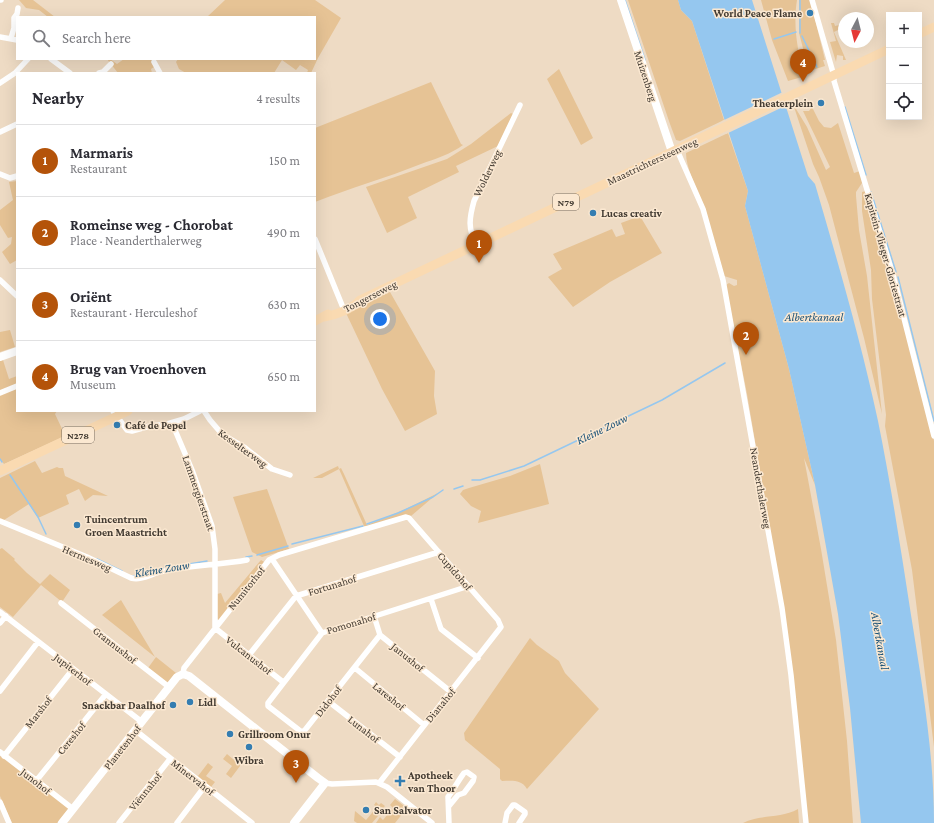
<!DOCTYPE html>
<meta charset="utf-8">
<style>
:root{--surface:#fff;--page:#f2f2f3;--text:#2b2b33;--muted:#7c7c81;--line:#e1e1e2;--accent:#b45309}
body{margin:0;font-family:"Crimson Pro",serif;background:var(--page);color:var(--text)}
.controls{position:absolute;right:12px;top:12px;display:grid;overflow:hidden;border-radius:0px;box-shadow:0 4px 16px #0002}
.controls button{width:36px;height:36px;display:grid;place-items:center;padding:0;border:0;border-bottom:1px solid var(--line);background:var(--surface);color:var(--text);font:20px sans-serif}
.compass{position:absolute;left:838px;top:12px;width:36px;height:36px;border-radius:50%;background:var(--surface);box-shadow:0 4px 16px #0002;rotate:187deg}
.you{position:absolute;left:380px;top:319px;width:14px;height:14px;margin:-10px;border:3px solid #fff;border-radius:50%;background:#1a73e8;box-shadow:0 0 0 6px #1a73e833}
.badge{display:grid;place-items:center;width:26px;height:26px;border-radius:50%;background:var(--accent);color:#fff;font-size:13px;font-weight:700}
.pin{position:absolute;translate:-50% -33px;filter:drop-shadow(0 1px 2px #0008)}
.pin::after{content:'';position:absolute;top:21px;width:14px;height:12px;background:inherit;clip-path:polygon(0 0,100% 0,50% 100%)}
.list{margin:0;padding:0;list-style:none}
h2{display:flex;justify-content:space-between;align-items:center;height:52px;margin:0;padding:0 16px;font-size:17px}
h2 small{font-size:13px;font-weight:400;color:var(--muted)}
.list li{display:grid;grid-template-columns:26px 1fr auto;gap:12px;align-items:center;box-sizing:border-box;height:72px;padding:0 16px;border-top:1px solid var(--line)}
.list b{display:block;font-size:15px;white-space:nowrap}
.list p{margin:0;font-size:13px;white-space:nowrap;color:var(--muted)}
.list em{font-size:13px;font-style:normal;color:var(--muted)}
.icon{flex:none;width:22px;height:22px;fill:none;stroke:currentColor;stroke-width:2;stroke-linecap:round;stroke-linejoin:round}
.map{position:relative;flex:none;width:934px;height:823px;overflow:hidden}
.search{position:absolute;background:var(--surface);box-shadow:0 4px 16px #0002;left:16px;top:16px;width:300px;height:44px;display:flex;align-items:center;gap:10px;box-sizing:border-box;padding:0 14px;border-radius:0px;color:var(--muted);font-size:15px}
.panel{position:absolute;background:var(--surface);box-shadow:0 4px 16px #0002;left:16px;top:72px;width:300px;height:340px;border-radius:0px}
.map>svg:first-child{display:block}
</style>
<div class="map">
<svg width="934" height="823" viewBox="0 0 934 823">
<rect width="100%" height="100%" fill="#eedbc4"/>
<path fill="#e6c395" d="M19,0H33L55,17H48L39,10L26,8Z
M225,0H315L341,18L318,58L311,73H307L308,70L300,65L296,70L282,60L274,73H186L179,69L176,62L178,59H315V17H207Z
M628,0H678L681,10L692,21L724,120L680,141L676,140L670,124Z
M761,0H797C793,24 797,50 804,73L801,74L802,77L788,81L772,40Z
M799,0H810L812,9L806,11L808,17L814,15L825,60H823L825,66L809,71L799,33Z
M831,23H834L835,26L844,24V27L834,32L846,60H843V56L837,55L836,62L830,42L836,41Z
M107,59H110L117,64L124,59H154V67L151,69L152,73H118Z
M559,69L593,138L581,145L547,79Z
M431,82L461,144L463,145C451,154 435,159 421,164C386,178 350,188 315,202V128Z
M793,104L807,127L826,170L830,167L803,111H809L812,107L819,121L824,127L831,128L838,123L854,173L860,171L862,183L856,192V196L859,230L867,276L882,414L864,338L829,205L819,177L813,164Z
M511,113L513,114L498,146L456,166L459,172L408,197L417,218L387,233L366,187L447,159L471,144Z
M728,133L748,191L745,206L789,369L815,485L804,458L821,549L836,640L847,741L853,823H807L782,601L747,394L726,287V285L729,283L734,286L737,285V280L724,276C717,249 709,223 700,198C695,184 686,167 686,153Z
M17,181V260L10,264L2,252L11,244L12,237L8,238L0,225V210L13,200L9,182Z
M866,191L894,283L934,441V747L912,570L885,426L886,415L872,299L871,270L862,211V192Z
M640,216L662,253L610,282L573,307L548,277L562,269L553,254L612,229L616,237L625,234L621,223Z
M390,292L435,371L434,396L437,414L405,431L382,389L346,313Z
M10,330L15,347L0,352V332Z
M3,360L9,379L17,376V385L0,391V361Z
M17,388V411H57L55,414L64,433L62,434L63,437L4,464L0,459V395Z
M35,461L42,473L57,467L59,468H63L65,476L108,496L93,495L85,501L79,489L66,495L69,504L38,518L29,504L4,520H0V478Z
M540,464L549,504L478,523L481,511L471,506L460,494L463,490L469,488L510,476Z
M338,466L339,469L341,468L344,474L367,525L406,509L438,493L411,516L408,515L369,526H364L339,469L322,478H313Z
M267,489L289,549L262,557L252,552L233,497Z
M2,548L15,559L14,560L27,573L40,584L50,574L70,590L62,602L41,585L13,617L0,607V549Z
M261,560L266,563L219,620L216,618L217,594L221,593L225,603Z
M121,600L155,657L102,615Z
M530,638L537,645L559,661L565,673L599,709L527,789C521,779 512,781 502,781L500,779V769L465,740L464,733Z
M156,657L176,673L167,683L148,668Z
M227,754L240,765V766L231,778L226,774L232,766L223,759Z
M0,756L69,808L57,823H12L0,796Z
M208,763L213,767L206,776L215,782L211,787L198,776Z
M395,799L407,808L395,823H376L380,817L383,820L393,808L390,805Z
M376,802L379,805L381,803L385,806L383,808L379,806L374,813L378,816L372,823H357L354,821L355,811L366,820L377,807L374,805Z
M798,809L799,823H743C760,814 780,819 798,809Z"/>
<path fill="#95c7ef" d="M678,0H752L808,176L815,184C838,263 861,341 878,421C891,485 901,550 911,615C922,684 934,753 934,823H861L850,708L838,614L815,485L789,369L745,206L748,191L692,21L681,10Z"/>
<path fill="#eedbc4" d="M783,92L787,105L726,134L722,121Z"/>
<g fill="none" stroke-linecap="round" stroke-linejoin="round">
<path stroke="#95c7ef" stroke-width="1.5" d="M625,0L645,60
M800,0V33
M802,36L817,67
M774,39L796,32
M845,107L866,175
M871,192L896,272
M898,277L934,421
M0,459L2,462
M10,475L38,517L46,534
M472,480H480L524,466L662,400L725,363
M454,489L463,486
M367,524L398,513L433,497L443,490
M292,544L363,526
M257,555L288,546
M246,557L252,556
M97,559L122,571
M133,576L165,568L207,561"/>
<path stroke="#fff" stroke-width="5.5" d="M0,0H1
M812,0L834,76V81L893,275L934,436
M0,37L17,40
M11,38L14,28V18L17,14L18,8
M51,59L70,73
M154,62L160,73
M99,73L103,72L111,64
M0,83L15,73L28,59
M0,132L17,124
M677,150L703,209L723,280L782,608L791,675L806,823
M0,174L10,178L17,176
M315,239L344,310
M476,245C468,228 469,219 474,201L520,105
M0,280L17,296
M0,393L17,386
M113,411L127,430L132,431L150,426L167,424L184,419L200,411
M204,411L210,420L222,434L244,447L272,469L290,475
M172,423L192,470L212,526L215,549V628L283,682
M0,521L87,557L131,578C142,581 152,573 164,571C191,565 219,565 247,560
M272,559L322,633
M431,599L441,629L478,658
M61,603L169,687
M0,612L142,722
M374,616L380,635L451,692
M0,623L6,616
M380,635L305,730L302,732L299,730L268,706V703L322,633L469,586
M249,655L296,596L439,552
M355,668L424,725
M183,674L184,668L269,560L279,555L406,517L409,518L498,620L501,627L380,782
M0,691L38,642
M328,701L400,757
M135,730L252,823
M0,752L73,809
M4,756L73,669
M36,781L106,694
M325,783L332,784L376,782L387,787L432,823
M0,802L9,823
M449,806L458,795L464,793L473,781L474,777L467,772L464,773C458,781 454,789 448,797L449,823
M119,823L170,759
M177,823L205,786
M505,823L507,813L513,805H515L525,812V814L519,823"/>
<path stroke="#fff" stroke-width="8" d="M621,0L672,152
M0,357L17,351
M62,823L177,677L183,674L189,676L318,778L325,783L294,823"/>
<path stroke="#fadab1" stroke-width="9" d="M919,34L934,27
M324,317C336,315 352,309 360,300L889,49
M315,321L328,314
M0,471L128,411"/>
</g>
<g fill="#347db1" stroke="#fbe8d1" stroke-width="1.5">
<circle cx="810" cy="13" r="4"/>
<circle cx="821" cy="103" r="4"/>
<circle cx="593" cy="213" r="4"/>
<circle cx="117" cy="425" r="4"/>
<circle cx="77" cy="525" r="4"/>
<circle cx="190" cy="702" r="4"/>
<circle cx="173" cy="705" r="4"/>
<circle cx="230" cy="734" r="4"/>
<circle cx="249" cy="747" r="4"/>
<path d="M398 775h4v4h4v4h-4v4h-4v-4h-4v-4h4z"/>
<circle cx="366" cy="810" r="4"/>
</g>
<g text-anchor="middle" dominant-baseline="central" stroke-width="3" stroke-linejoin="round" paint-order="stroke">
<g fill="#fbe8d1" stroke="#7a6e61" stroke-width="1">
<rect x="553" y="194" width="26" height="16" rx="3"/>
<rect x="62" y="427" width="32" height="16" rx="3"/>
</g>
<g font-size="10" font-weight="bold" fill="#423a31">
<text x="566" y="202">N79</text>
<text x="78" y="435">N278</text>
</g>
<g font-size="11" font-weight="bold" fill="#423a31" stroke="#fbe8d1" text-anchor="start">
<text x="802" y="13" text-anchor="end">World Peace Flame</text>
<text x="813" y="103" text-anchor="end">Theaterplein</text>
<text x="601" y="213">Lucas creativ</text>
<text x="125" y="425">Café de Pepel</text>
<text x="85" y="519">Tuincentrum<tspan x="85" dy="13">Groen Maastricht</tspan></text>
<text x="198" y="702">Lidl</text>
<text x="165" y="705" text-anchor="end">Snackbar Daalhof</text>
<text x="238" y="734">Grillroom Onur</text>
<text x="249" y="760" text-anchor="middle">Wibra</text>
<text x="408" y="775">Apotheek<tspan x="408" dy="13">van Thoor</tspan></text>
<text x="374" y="810">San Salvator</text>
</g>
<g font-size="11" fill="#423a31" stroke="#fbe8d1">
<text transform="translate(646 76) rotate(72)">Muizenberg</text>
<text transform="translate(652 161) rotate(-25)">Maastrichtersteenweg</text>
<text transform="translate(487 173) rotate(-64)">Wolderweg</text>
<text transform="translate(886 255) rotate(74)">Kapitein-Vlieger-Gloriestraat</text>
<text transform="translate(370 296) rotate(-27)">Tongerseweg</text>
<text transform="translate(243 448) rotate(36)">Kesselterweg</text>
<text transform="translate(761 488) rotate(80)">Neanderthalerweg</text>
<text transform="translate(199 493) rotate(71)">Lammergierstraat</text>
<text transform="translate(87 558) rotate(23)">Hermesweg</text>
<text transform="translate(455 571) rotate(49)">Cupidohof</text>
<text transform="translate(332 585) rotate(-17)">Fortunahof</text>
<text transform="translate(246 588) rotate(-51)">Numitorhof</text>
<text transform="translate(351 623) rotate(-17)">Pomonahof</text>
<text transform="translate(115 645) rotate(38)">Grannushof</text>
<text transform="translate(249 655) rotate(38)">Vulcanushof</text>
<text transform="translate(408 657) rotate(39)">Janushof</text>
<text transform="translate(73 669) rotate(38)">Jupiterhof</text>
<text transform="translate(389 696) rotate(39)">Lareshof</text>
<text transform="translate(328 701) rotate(-52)">Didohof</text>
<text transform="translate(440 705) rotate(-51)">Dianahof</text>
<text transform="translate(38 712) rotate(-52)">Marshof</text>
<text transform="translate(364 729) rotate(38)">Lunahof</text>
<text transform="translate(71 738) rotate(-51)">Cereshof</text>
<text transform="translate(122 747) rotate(-52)">Planetenhof</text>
<text transform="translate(193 777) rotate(38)">Minervahof</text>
<text transform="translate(36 781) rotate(38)">Junohof</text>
<text transform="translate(145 791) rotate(-51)">Viënnahof</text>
</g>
<g font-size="12" font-style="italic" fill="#195178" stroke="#fbe8d1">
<text x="814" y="317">Albertkanaal</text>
<text transform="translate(602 429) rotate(-26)">Kleine Zouw</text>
<text transform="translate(162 569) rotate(-9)">Kleine Zouw</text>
<text transform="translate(880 641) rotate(80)">Albertkanaal</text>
</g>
</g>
</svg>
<div class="controls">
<button>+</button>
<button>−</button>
<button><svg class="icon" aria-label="locate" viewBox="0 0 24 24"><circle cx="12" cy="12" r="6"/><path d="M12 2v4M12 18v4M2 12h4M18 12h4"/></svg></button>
</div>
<svg class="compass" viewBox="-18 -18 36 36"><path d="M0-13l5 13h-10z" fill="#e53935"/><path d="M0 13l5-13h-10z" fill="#7c7c81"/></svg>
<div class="you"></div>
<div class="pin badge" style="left:479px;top:263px">1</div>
<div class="pin badge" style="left:746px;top:355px">2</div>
<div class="pin badge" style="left:296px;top:783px">3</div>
<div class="pin badge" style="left:803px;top:82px">4</div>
<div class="search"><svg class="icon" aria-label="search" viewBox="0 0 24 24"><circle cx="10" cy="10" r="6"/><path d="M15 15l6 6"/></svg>Search here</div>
<section class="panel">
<h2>Nearby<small>4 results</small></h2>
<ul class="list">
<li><span class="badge">1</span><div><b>Marmaris</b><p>Restaurant</p></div><em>150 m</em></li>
<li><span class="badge">2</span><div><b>Romeinse weg - Chorobat</b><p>Place · Neanderthalerweg</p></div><em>490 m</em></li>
<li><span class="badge">3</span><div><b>Oriënt</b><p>Restaurant · Herculeshof</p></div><em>630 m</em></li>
<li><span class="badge">4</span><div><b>Brug van Vroenhoven</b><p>Museum</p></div><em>650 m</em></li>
</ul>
</section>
</div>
